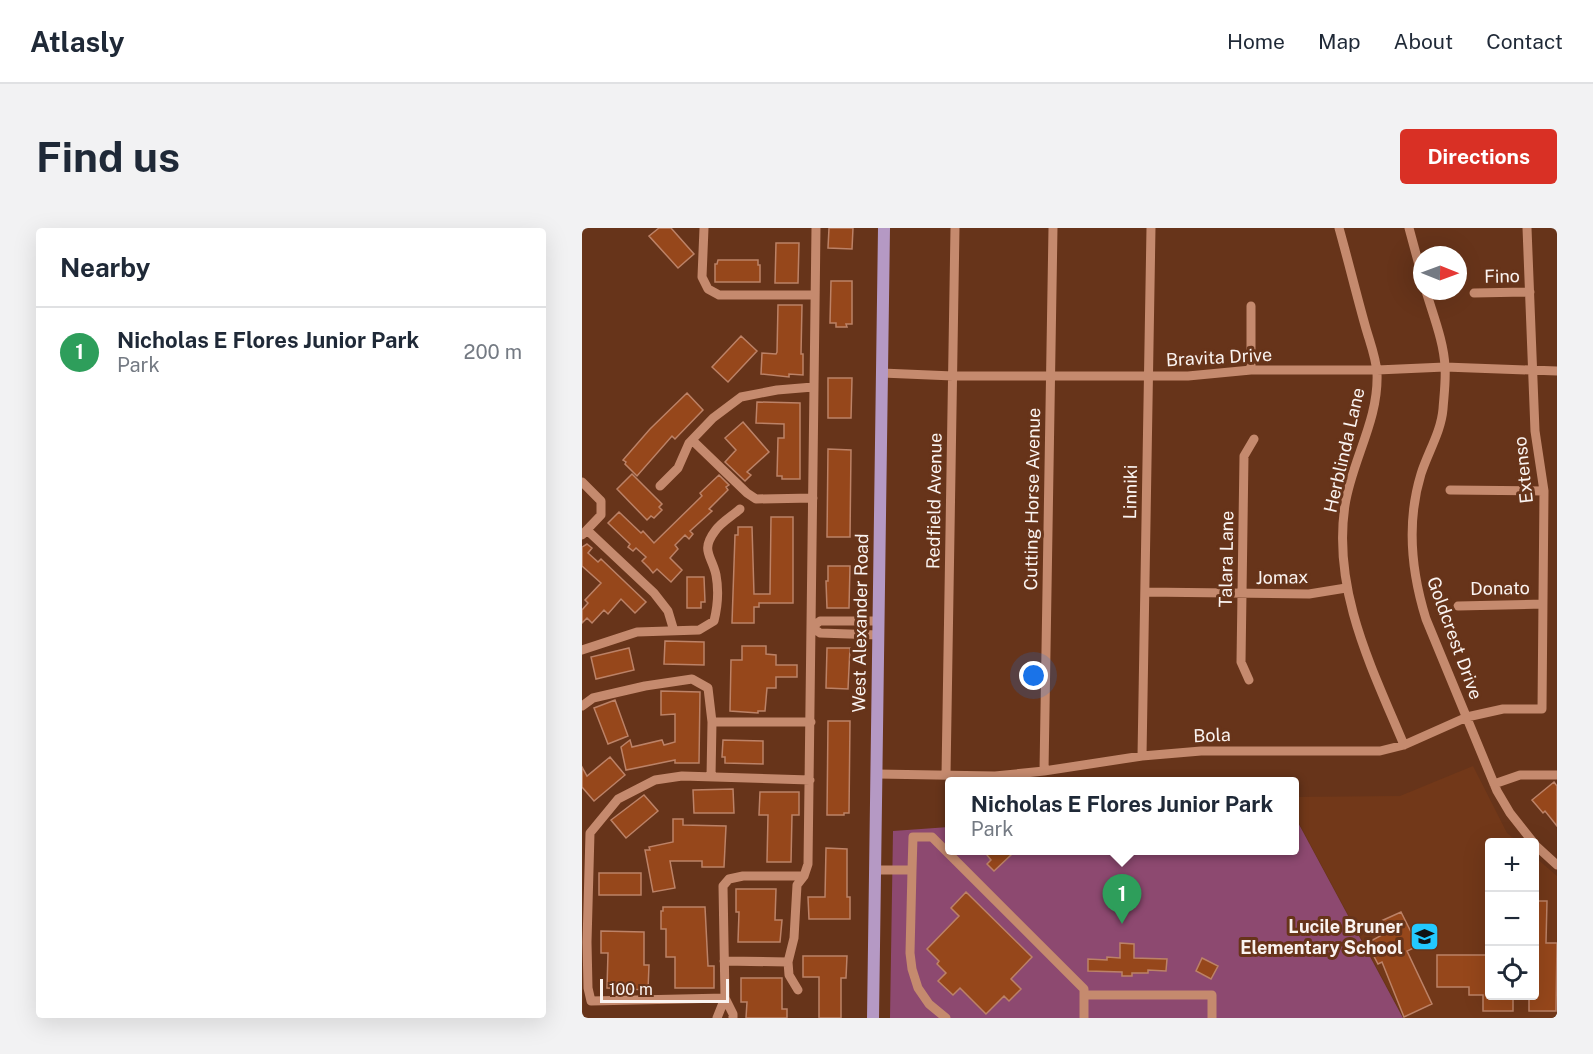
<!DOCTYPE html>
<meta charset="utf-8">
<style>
:root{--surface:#fff;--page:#f2f2f3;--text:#1f2937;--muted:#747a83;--line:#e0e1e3;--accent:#d93025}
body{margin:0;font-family:"Public Sans",sans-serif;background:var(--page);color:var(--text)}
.controls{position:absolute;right:18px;bottom:18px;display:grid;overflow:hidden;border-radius:6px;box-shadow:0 6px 24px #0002}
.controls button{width:54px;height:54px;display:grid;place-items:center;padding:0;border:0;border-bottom:2px solid var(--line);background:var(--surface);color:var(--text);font:30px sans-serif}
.compass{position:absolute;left:831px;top:18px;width:54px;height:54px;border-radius:50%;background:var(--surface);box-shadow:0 6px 24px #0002;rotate:91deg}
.scale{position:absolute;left:18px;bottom:15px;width:129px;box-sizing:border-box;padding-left:6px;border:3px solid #faf3f0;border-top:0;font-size:16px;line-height:21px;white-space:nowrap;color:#faf3f0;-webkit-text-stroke:4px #67341a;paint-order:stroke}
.you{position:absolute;left:452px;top:448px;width:21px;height:21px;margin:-15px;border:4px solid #fff;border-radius:50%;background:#1a73e8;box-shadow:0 0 0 9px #1a73e833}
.badge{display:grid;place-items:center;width:39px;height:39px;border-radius:50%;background:var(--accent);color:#fff;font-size:20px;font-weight:700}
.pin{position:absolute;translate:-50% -50px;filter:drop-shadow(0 2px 3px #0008)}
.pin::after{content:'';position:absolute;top:32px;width:21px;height:18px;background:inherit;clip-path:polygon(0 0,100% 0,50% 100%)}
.popup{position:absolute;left:363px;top:549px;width:354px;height:78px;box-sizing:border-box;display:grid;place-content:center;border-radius:6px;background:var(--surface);filter:drop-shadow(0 2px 4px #0005);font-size:20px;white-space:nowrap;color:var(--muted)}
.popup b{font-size:22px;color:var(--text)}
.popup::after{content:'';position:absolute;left:50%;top:100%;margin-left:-12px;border:12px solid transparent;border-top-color:var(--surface)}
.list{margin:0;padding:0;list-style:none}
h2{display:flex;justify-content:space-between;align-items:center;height:78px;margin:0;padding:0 24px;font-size:26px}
h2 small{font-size:20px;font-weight:400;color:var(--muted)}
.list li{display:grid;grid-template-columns:39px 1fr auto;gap:18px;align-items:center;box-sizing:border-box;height:90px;padding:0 24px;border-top:2px solid var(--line)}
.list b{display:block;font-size:22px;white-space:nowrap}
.list p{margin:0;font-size:20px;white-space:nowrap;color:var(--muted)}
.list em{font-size:20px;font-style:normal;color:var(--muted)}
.icon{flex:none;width:33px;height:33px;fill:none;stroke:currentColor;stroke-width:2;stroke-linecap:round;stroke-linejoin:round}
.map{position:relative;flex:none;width:975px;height:790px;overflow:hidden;border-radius:6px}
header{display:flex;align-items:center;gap:36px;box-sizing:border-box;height:84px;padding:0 30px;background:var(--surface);border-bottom:2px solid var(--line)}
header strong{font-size:28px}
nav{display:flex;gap:33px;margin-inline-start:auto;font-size:21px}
.intro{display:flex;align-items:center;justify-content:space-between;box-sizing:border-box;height:144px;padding:0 36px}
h1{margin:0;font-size:42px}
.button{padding:15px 27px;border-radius:6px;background:var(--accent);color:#fff;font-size:21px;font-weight:700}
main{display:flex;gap:36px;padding:0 36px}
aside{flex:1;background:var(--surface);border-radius:6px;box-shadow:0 6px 24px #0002}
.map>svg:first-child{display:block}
</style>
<header>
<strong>Atlasly</strong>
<nav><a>Home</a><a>Map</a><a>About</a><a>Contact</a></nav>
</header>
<div class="intro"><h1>Find us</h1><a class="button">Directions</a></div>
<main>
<aside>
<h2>Nearby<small></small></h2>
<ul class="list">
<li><span class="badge" style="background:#2e9e5b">1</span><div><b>Nicholas E Flores Junior Park</b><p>Park</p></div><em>200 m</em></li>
</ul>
</aside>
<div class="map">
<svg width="975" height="790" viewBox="0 0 975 790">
<rect width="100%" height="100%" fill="#67341a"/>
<path fill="#723819" d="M891,538L925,605L936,614H908V768H952L953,629L975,648V790H822L713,588L712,569L818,568Z"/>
<path fill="#8d4970" d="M713,589L821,790H308L311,603L367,599L368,622H712Z"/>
<path fill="#96471b" stroke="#bc8267" stroke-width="1.5" d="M77,0H89L112,26L96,40L67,8Z
M247,0H271L270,21L246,20Z
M194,15H217L216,55H193Z
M136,32H176V37H178V54H133V36H135Z
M249,53H270V96H264L265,99H254V95H248Z
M196,77H220L219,126H221V147L207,146V149L179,146L180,125L194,126L195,124Z
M159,108L175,123L146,154L130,139Z
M246,150H270L269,190H246Z
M105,165L121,182L93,211L90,208L55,248L43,236L44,234L41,232L68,201Z
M175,174L218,175V251H200V248H195L196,210H202V196L174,195Z
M161,194L187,224L165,244L169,247L163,253L143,234L154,222L143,210Z
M246,221L269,222L268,309H245Z
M50,246L80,276L77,279L80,282L72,290L69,288L65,292L35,261Z
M137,247L147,257L144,259L146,262L127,281L130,283L108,303L111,306L107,311L103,307L93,317L96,321L88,330L100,342L89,354L75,341L71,345L67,340L60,333L64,329L54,320L51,323L46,319L48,316L26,295L37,284L59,305L61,303L72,315L120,268L118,265Z
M189,289H211V375H177V379H172V395H150L153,307H156V299H170L172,366H188Z
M5,316L10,320L6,325L16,334L19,331L64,374L53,385L39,371L26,386L22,382L10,395L5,390L0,395V382L6,375L3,372L19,355L0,338V319Z
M246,338H268L267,380H245L244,353H246Z
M105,349H122L123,374H119V380H105Z
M83,413L122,414V437L82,436Z
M160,418H184V426L194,427V437H215V449H194V460H185L183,483H176V485L148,483L149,432H160Z
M47,420L52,442L14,451L9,429Z
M245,420H268L266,461L244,460Z
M79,463L118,464L117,535H93V532L44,542L39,519L48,512L50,519L80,512L82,517L93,514V486L79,487Z
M33,472L46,508L26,516L12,480Z
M246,493H268L267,585H262V587H245Z
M141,512L181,513V536L143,535V529H140Z
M28,529L43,547L12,573L0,559V539L5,548Z
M972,554L975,558V598L963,583L961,585L950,572Z
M151,561L152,585H112L111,562Z
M178,564H217V587H210L209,634H185L186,587H177Z
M62,567L76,583L44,610L29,592Z
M91,591H101V597L144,598L142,639H120V633H88L93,660L71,664L63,622H68L67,619L91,614Z
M244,620L265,621V669H268V691H227L226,669H243Z
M401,622H426L430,626L412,643L405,636L409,632Z
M17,645H59V667H17Z
M154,661H194L193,692H200L198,714H156L157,684H154Z
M384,664L450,729L429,751L439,761L427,773L422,768L404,786L378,760L371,767L356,753L364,745L355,736L357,733L345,721L377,688L369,680Z
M952,673H965L964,715H975L974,783H947V768H952Z
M81,679H123L126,738H132V760H93V729H84V701H79V683H81Z
M819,684L836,718L825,723L850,776L822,789L800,734L796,736L785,715L802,706L797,694Z
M19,703L62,704V737H67L66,762L25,760L26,725H19Z
M538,715L552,716V730L585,731L584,743L566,742V745H550V748H540V744L506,743V731L525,732V729L538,730Z
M855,727H908V768H931V783H901V767H887V759H855Z
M221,728H265L264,750H259V790H237V749H221Z
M620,730L636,738L629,751L614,743Z
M159,750H200V781H205V790H164L165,774H159Z"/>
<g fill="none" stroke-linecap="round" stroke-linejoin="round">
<path stroke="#c58a6e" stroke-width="9" d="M122,0L120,49L126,61L137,67H232
M757,0C766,32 774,65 783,97C787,112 794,129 795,145C797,192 770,232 763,277C750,363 790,440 822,517
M827,0L840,48
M844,63C851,87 862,114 863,139C864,152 862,167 861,181C859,204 846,224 839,246C824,295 829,343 844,391L915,563L928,585L951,614
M892,65L948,64
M669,142V78
M300,145L371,148H606L669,142H795L863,139L975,143
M110,212L165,265L174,271L231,270
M0,254L19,273V287L0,307
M78,258L96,240L107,215L131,190L159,169L195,162L231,159
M868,262L962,263
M5,302L72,365L86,383L92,403
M563,364L727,366L764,360
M876,378L961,376
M296,407L238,405L230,399L238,393H296
M0,422L55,404L117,402L132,393C136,377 137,363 134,347C130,328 118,323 133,303C138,295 150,288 158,281
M667,452L659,434L662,228L672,211
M0,478L11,470L63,458L110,451L126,460L130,494L129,549
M130,494H229
M560,528L569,0
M462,543L471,0
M295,546L413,548L462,543L560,528L619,523H798L822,517L885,489L921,481H960L962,263L953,203L945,0
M364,547L373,0
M912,556L938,547H975
M952,616L975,637
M293,642H330L331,609H350L502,761V790
M330,642L328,725L330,741L336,760L347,776L364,790
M142,733L206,734
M216,762L207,747L206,734L212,710L215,657L222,648L226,636L234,0
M502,767H630V790
M143,770L9,773L6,760L5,714L8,605L36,571L73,552L100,548L228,552
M143,770L151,786V790
M135,790L143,770L141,658L147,651L161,648H222"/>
<path stroke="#b599c4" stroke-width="12" d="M291,790L302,0"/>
</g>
<defs>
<symbol id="school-square" viewBox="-11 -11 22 22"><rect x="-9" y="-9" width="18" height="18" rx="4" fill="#23c9fe" stroke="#67341a"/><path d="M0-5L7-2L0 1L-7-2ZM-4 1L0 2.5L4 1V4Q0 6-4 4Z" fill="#111"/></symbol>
</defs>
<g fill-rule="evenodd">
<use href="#school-square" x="826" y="692" width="33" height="33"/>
</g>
<g text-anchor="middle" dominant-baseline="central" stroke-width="6" stroke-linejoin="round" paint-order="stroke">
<g font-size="18" fill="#faf3f0" stroke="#67341a">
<text transform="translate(920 48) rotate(-1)">Fino</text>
<text transform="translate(637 129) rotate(-3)">Bravita Drive</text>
<text transform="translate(762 222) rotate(-77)">Herblinda Lane</text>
<text transform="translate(941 242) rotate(-96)">Extenso</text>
<text transform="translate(548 264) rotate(-89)">Linniki</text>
<text transform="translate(450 271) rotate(-89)">Cutting Horse Avenue</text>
<text transform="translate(352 273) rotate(-89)">Redfield Avenue</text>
<text transform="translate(644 331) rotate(-89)">Talara Lane</text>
<text transform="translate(700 349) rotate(-1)">Jomax</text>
<text transform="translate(918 360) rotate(-1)">Donato</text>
<text transform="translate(278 395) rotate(-89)">West Alexander Road</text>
<text transform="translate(873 410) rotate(70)">Goldcrest Drive</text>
<text transform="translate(630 507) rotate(-2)">Bola</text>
</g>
<g font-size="18" font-weight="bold" fill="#faf3f0" stroke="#67341a" text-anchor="end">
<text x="821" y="698">Lucile Bruner<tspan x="821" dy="21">Elementary School</tspan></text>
</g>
</g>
</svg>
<div class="controls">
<button>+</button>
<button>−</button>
<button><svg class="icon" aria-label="locate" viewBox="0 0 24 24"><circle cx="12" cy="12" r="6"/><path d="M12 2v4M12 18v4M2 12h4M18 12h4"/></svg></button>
</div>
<svg class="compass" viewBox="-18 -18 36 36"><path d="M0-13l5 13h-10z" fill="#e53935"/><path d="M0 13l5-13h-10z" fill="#747a83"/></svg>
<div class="scale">100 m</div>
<div class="you"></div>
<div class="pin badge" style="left:540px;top:696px;background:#2e9e5b">1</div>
<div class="popup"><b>Nicholas E Flores Junior Park</b>Park</div>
</div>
</main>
